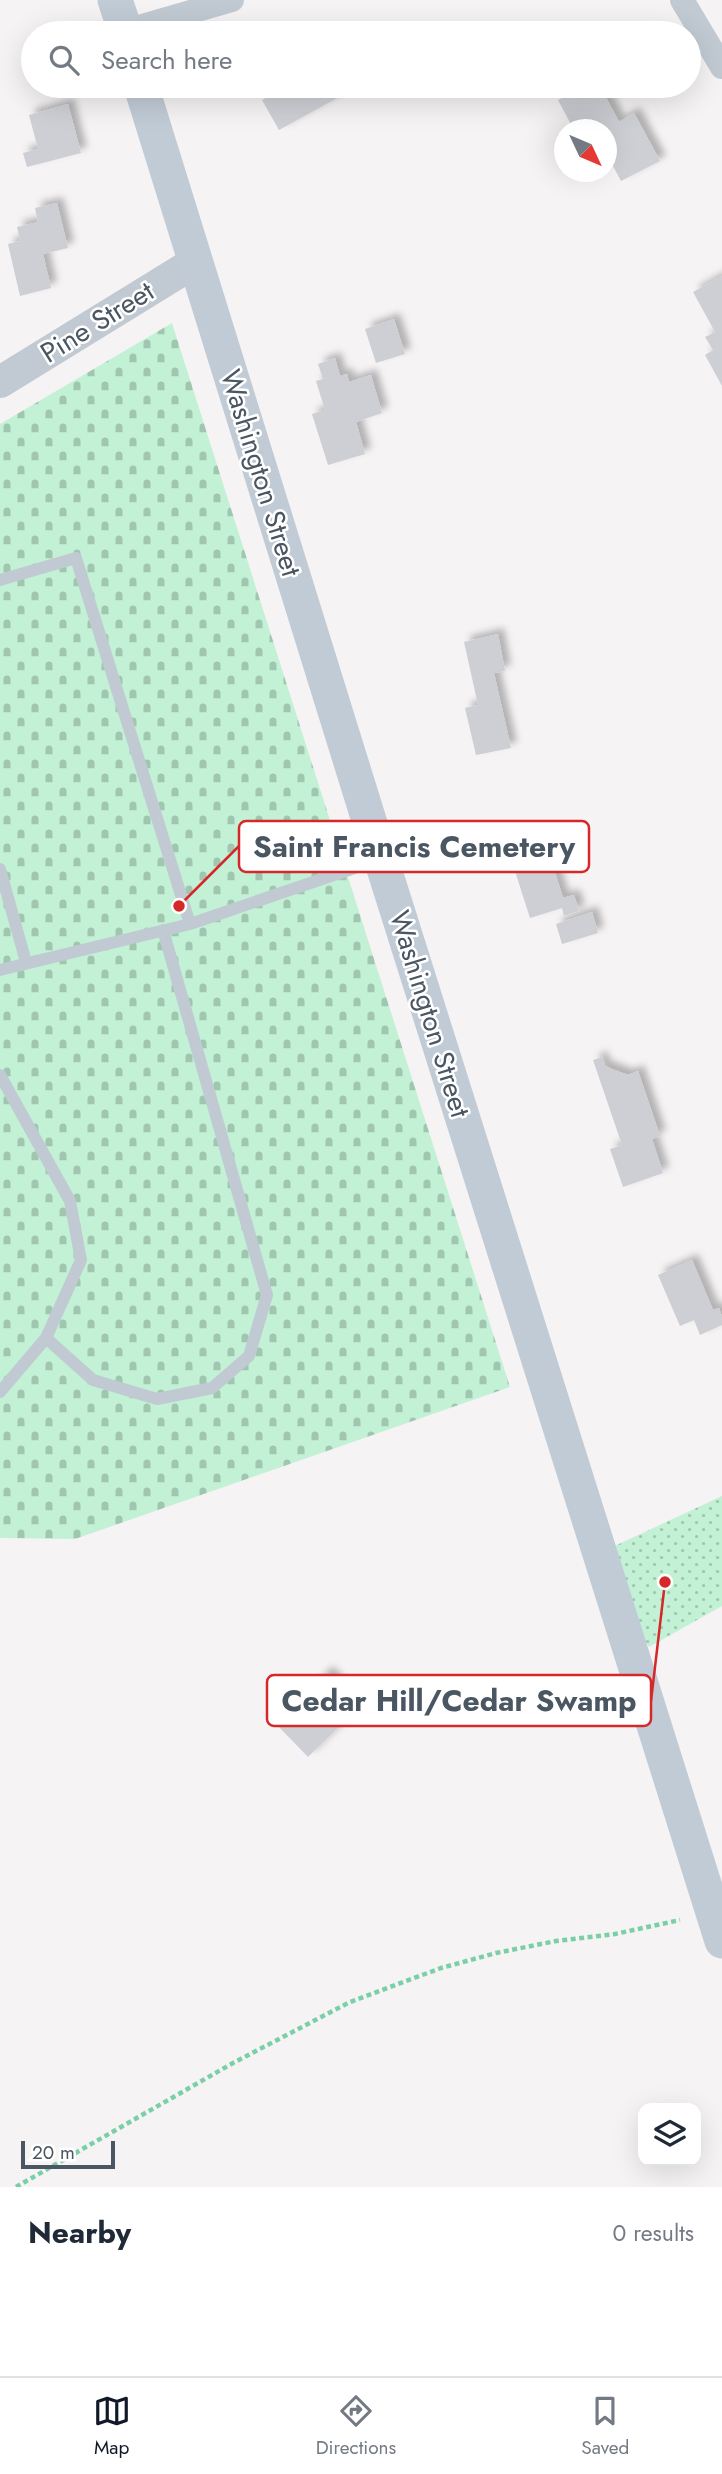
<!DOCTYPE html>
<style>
:root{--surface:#fff;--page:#f6f6f7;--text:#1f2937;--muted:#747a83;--line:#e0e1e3;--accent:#111827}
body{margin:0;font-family:Jost,sans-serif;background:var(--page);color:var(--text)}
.controls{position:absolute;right:21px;bottom:21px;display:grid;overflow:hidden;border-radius:14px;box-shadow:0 7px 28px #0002}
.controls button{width:63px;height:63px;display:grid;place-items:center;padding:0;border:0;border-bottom:2px solid var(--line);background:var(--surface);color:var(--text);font:35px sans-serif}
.compass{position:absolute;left:554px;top:119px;width:63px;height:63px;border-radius:50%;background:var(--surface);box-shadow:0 7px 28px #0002;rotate:134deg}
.scale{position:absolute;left:21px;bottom:18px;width:94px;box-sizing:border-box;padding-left:7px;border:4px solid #4a5661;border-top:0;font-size:19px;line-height:24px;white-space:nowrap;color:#4a5661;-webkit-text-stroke:5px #fff;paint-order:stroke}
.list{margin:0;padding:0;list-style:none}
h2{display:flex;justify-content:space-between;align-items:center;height:91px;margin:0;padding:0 28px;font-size:30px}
h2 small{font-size:23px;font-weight:400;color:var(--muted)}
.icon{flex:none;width:38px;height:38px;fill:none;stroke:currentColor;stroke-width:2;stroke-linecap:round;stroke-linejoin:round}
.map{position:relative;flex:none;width:722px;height:2187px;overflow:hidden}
.search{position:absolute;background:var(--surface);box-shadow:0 7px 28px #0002;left:21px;right:21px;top:21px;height:77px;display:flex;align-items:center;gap:18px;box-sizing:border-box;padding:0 24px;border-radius:38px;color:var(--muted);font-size:26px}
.sheet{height:189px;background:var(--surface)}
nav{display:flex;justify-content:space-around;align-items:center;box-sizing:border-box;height:98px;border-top:2px solid var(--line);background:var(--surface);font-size:19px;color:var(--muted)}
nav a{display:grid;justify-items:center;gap:4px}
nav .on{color:var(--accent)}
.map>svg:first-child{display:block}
</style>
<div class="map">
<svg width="722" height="2187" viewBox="0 0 722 2187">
<defs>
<pattern id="cemetery-stones" width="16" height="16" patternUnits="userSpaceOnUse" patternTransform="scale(1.75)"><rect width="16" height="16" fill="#c3f1d5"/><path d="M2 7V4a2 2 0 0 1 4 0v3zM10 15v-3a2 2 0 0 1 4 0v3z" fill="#a0c6b0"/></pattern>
<pattern id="park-dots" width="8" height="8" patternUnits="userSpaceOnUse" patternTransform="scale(1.75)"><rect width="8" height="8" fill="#c3f1d5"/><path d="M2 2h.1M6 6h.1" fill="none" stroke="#a0c6b0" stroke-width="1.8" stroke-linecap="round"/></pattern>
<filter id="shadow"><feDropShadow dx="6" dy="-6" stdDeviation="3.5" flood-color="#0004"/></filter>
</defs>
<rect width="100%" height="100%" fill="#f5f3f3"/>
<path fill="url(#cemetery-stones)" d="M172,323L510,1387L75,1539L0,1538V424Z"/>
<path fill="url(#park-dots)" d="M722,1496V1606L649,1647L591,1557Z"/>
<path fill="#cdcfd5" filter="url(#shadow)" d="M277,86H347L350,91L279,130L262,100L279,90Z
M585,86H600L619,122L634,113L660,161L621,181L606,153V130H574L558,100Z
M68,104L81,153L27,167L23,153L38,149L29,115Z
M57,203L68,248L43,254L51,288L20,296L8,244L20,241L17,227L38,222L35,208Z
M722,276V386L705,355L713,350L705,337L715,332L693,292Z
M394,319L405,354L376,363L365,329Z
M335,358L340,376L347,374L349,382L371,375L382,413L356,422L365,454L328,465L312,414L325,410L316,381L323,379L318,364Z
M498,634L505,671L494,673L511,748L476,755L465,708L478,705L464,642Z
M550,856L563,898L574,895L579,911L564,916L562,908L530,918L514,868Z
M592,912L598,933L562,944L556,924Z
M602,1057L604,1066L628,1075L638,1071L660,1136L652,1139L663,1173L623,1187L610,1149L622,1145L593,1060Z
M692,1260L713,1310L719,1308L722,1317V1325L700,1335L694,1320L680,1326L658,1275Z
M327,1672L356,1701L342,1715L347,1719L308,1757L278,1726L317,1688L314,1685Z"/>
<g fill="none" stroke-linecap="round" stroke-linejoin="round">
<path stroke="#7ad0a6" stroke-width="4.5" stroke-dasharray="5 3.5" stroke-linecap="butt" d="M16,2187L233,2063L350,2002L441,1968L496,1953L556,1941L615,1934L680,1920"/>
<path stroke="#c1cad2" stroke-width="12" d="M0,580L76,558L190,924
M0,869L26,962
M0,970L190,924L378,860
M0,1075L70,1201L81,1260L46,1338L0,1392
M46,1338L93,1380L157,1399L212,1388L249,1356L267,1295L163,930"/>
<path stroke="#c1cad2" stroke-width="24" d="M682,0L722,67
M125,31L232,0"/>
<path stroke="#c1cad2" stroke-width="32" d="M0,382L195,262"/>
<path stroke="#c1cbd6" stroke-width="35" d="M115,0L126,33
M141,86L381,859L722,1941"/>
</g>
<g text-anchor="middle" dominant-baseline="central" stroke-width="5" stroke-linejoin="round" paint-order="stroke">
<g font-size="28" fill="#4a5661" stroke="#fff">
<text transform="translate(97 322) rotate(-32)">Pine Street</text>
<text transform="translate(261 473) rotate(73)">Washington Street</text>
<text transform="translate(430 1014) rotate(73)">Washington Street</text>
</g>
</g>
<path fill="none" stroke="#d62828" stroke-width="2.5" d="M179 906L239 846M665 1582L651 1701"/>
<g fill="#d62828" stroke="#fff" stroke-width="2.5">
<circle cx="179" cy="906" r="7"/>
<circle cx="665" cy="1582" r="7"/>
</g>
<g fill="#fff" stroke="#d62828" stroke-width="2.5">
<rect x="239" y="821" width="350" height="51" rx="7"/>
<rect x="267" y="1675" width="384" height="51" rx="7"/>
</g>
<g font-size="30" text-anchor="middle" font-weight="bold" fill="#4a5661">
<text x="414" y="857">Saint Francis Cemetery</text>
<text x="459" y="1711">Cedar Hill/Cedar Swamp</text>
</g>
</svg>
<div class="controls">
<button><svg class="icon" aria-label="layers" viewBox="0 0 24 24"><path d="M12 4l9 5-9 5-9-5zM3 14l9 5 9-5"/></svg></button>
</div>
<svg class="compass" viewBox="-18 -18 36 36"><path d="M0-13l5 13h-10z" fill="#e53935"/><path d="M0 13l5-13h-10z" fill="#747a83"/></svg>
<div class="scale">20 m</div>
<div class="search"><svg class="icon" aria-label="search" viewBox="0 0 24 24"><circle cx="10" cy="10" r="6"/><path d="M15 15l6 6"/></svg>Search here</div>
</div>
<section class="sheet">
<h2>Nearby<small>0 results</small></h2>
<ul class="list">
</ul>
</section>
<nav>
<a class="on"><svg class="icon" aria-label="map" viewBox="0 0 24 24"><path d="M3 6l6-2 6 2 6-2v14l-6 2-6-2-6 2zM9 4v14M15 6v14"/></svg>Map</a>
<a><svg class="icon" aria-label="directions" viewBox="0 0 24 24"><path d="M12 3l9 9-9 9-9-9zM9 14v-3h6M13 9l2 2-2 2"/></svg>Directions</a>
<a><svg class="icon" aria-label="saved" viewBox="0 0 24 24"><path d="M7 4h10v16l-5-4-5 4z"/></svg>Saved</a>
</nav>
